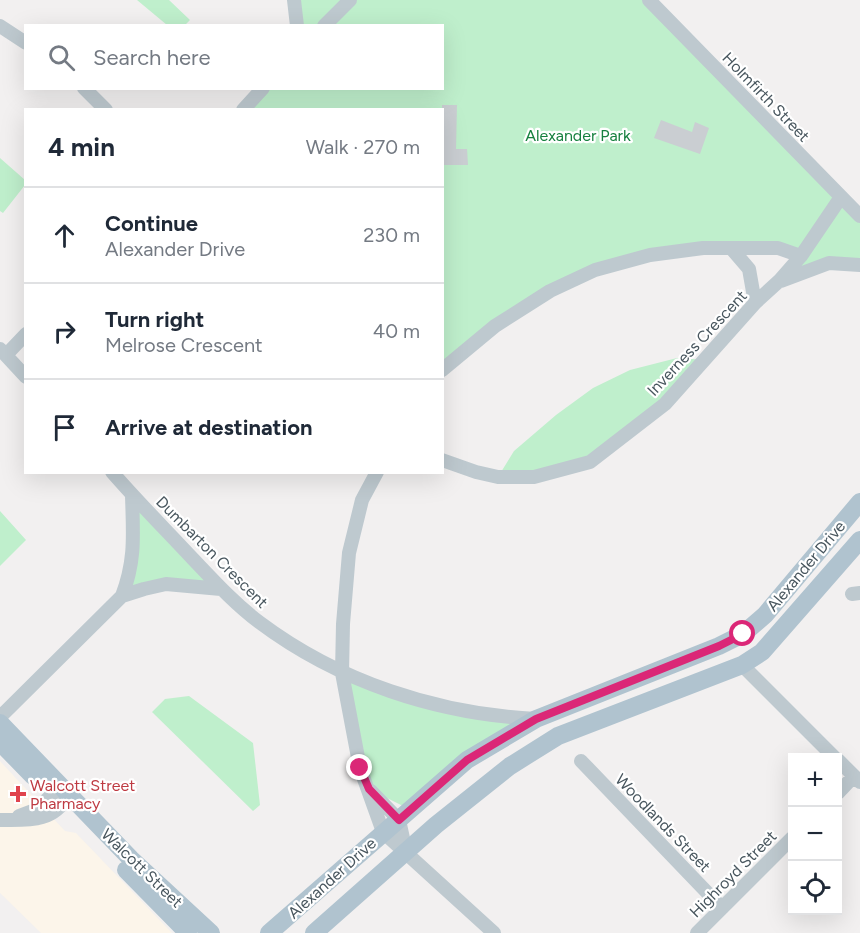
<!DOCTYPE html>
<meta charset="utf-8">
<style>
:root{--surface:#fff;--page:#f6f6f7;--text:#1f2937;--muted:#747a83;--line:#e0e1e3}
body{margin:0;font-family:Figtree,sans-serif;background:var(--page);color:var(--text)}
.controls{position:absolute;right:18px;bottom:18px;display:grid;overflow:hidden;border-radius:0px;box-shadow:0 6px 24px #0002}
.controls button{width:54px;height:54px;display:grid;place-items:center;padding:0;border:0;border-bottom:2px solid var(--line);background:var(--surface);color:var(--text);font:30px sans-serif}
.stop{position:absolute;width:18px;height:18px;margin:-14px;border:4px solid #db2777;border-radius:50%;background:#fff}
.stop.end{background:#db2777;border-color:#fff;box-shadow:0 2px 6px #0008}
.list{margin:0;padding:0;list-style:none}
h2{display:flex;justify-content:space-between;align-items:center;height:78px;margin:0;padding:0 24px;font-size:26px}
h2 small{font-size:20px;font-weight:400;color:var(--muted)}
.list li{display:grid;grid-template-columns:39px 1fr auto;gap:18px;align-items:center;box-sizing:border-box;height:96px;padding:0 24px;border-top:2px solid var(--line)}
.list b{display:block;font-size:22px;white-space:nowrap}
.list p{margin:0;font-size:20px;white-space:nowrap;color:var(--muted)}
.list em{font-size:20px;font-style:normal;color:var(--muted)}
.icon{flex:none;width:33px;height:33px;fill:none;stroke:currentColor;stroke-width:2;stroke-linecap:round;stroke-linejoin:round}
.map{position:relative;flex:none;width:860px;height:933px;overflow:hidden}
.search{position:absolute;background:var(--surface);box-shadow:0 6px 24px #0002;left:24px;top:24px;width:420px;height:66px;display:flex;align-items:center;gap:15px;box-sizing:border-box;padding:0 21px;border-radius:0px;color:var(--muted);font-size:22px}
.panel{position:absolute;background:var(--surface);box-shadow:0 6px 24px #0002;left:24px;top:108px;width:420px;height:366px;border-radius:0px}
.map>svg:first-child{display:block}
</style>
<div class="map">
<svg width="860" height="933" viewBox="0 0 860 933">
<rect width="100%" height="100%" fill="#f2f0f0"/>
<path fill="#fcf5ea" d="M0,761L65,831L76,833L172,933H41L0,893Z"/>
<path fill="#bfefcc" d="M137,0H169L190,20L185,25H167Z
M294,0H649L860,216V265L829,263L779,281L801,257L777,248L650,255L550,291L443,368L442,110H244L265,89L442,88V26L297,25Z
M0,158L25,180V185L3,213L0,211Z
M677,358L705,360L590,462L498,477L514,451L556,415L593,388L630,370Z
M132,495L221,589L166,584L122,596Z
M0,511L26,540L0,566Z
M342,673L414,699L536,719L403,806L369,789Z
M189,696L253,743L260,805L253,811L152,712L165,699Z"/>
<path fill="#caced2" d="M442,105H457L456,149H467L468,165H442Z
M661,120L692,132L695,122L709,128L700,154L654,138Z"/>
<g fill="none" stroke-linecap="round" stroke-linejoin="round">
<path stroke="#bec9cf" stroke-width="14" d="M294,0L297,26
M649,0L860,216
M0,26L26,43
M324,26L350,0
M84,88L106,110
M243,110L263,88
M731,248L749,269L755,303
M781,281L829,263L860,265
M0,349L26,377
M6,355L26,334
M442,370L495,326L550,291L595,270L650,255L703,248H778L801,256
M442,460L476,472L498,477H534L590,462L665,404L755,303L779,281L801,256L841,197
M112,472C138,502 166,530 193,559C214,581 235,604 259,622C339,682 437,714 536,719
M377,472L362,500L349,553L343,624L342,673L360,768L383,832L494,933
M852,594L860,593
M122,596L144,589L166,584L221,589
M742,665L835,758
M0,717L122,596C136,559 133,534 132,495
M838,760L860,782
M581,761L722,908
M371,791L399,820L406,852
M838,793L854,776
M19,816L35,810L52,795H69
M0,820C29,820 52,823 69,795
M697,933L792,838"/>
<path stroke="#b0c3cf" stroke-width="18" d="M0,723L131,859L211,933
M0,742L33,776
M126,870L188,933
M269,933L467,760L536,719L719,646L743,634L765,615L860,502
M314,933L436,825L510,766L558,736L742,665L762,652L860,540"/>
</g>
<g fill="none" stroke-linecap="round" stroke-linejoin="round">
<path stroke="#db2777" stroke-width="8" d="M360,768L369,789L399,820L467,760L536,719L719,646L743,634"/>
</g>
<path fill="#e0444e" stroke="#fff" stroke-width="2" d="M15 785h6v6h6v6h-6v6h-6v-6h-6v-6h6z"/>
<g text-anchor="middle" dominant-baseline="central" stroke-width="4.5" stroke-linejoin="round" paint-order="stroke">
<g font-size="16" fill="#48565e" stroke="#fff">
<text transform="translate(766 97) rotate(46)">Holmfirth Street</text>
<text transform="translate(697 343) rotate(-47)">Inverness Crescent</text>
<text transform="translate(212 552) rotate(45)">Dumbarton Crescent</text>
<text transform="translate(806 566) rotate(-50)">Alexander Drive</text>
<text transform="translate(663 823) rotate(46)">Woodlands Street</text>
<text transform="translate(142 868) rotate(44)">Walcott Street</text>
<text transform="translate(733 874) rotate(-45)">Highroyd Street</text>
<text transform="translate(332 878) rotate(-42)">Alexander Drive</text>
</g>
<g font-size="16" fill="#17803f" stroke="#fff">
<text x="578" y="135">Alexander Park</text>
</g>
<g font-size="16" fill="#be3a42" stroke="#fff" text-anchor="start">
<text x="30" y="785">Walcott Street<tspan x="30" dy="18">Pharmacy</tspan></text>
</g>
</g>
</svg>
<div class="controls">
<button>+</button>
<button>−</button>
<button><svg class="icon" aria-label="locate" viewBox="0 0 24 24"><circle cx="12" cy="12" r="6"/><path d="M12 2v4M12 18v4M2 12h4M18 12h4"/></svg></button>
</div>
<div class="stop" style="left:743px;top:634px"></div>
<div class="stop end" style="left:360px;top:768px"></div>
<div class="search"><svg class="icon" aria-label="search" viewBox="0 0 24 24"><circle cx="10" cy="10" r="6"/><path d="M15 15l6 6"/></svg>Search here</div>
<section class="panel">
<h2>4 min<small>Walk · 270 m</small></h2>
<ul class="list">
<li><svg class="icon" aria-label="ahead" viewBox="0 0 24 24"><path d="M12 20V5M6 11l6-6 6 6"/></svg><div><b>Continue</b><p>Alexander Drive</p></div><em>230 m</em></li>
<li><svg class="icon" aria-label="right" viewBox="0 0 24 24"><path d="M7 20v-9h11M14 6l5 5-5 5"/></svg><div><b>Turn right</b><p>Melrose Crescent</p></div><em>40 m</em></li>
<li><svg class="icon" aria-label="arrive" viewBox="0 0 24 24"><path d="M6 21V4h12l-3 4 3 4H6"/></svg><div><b>Arrive at destination</b></div></li>
</ul>
</section>
</div>
